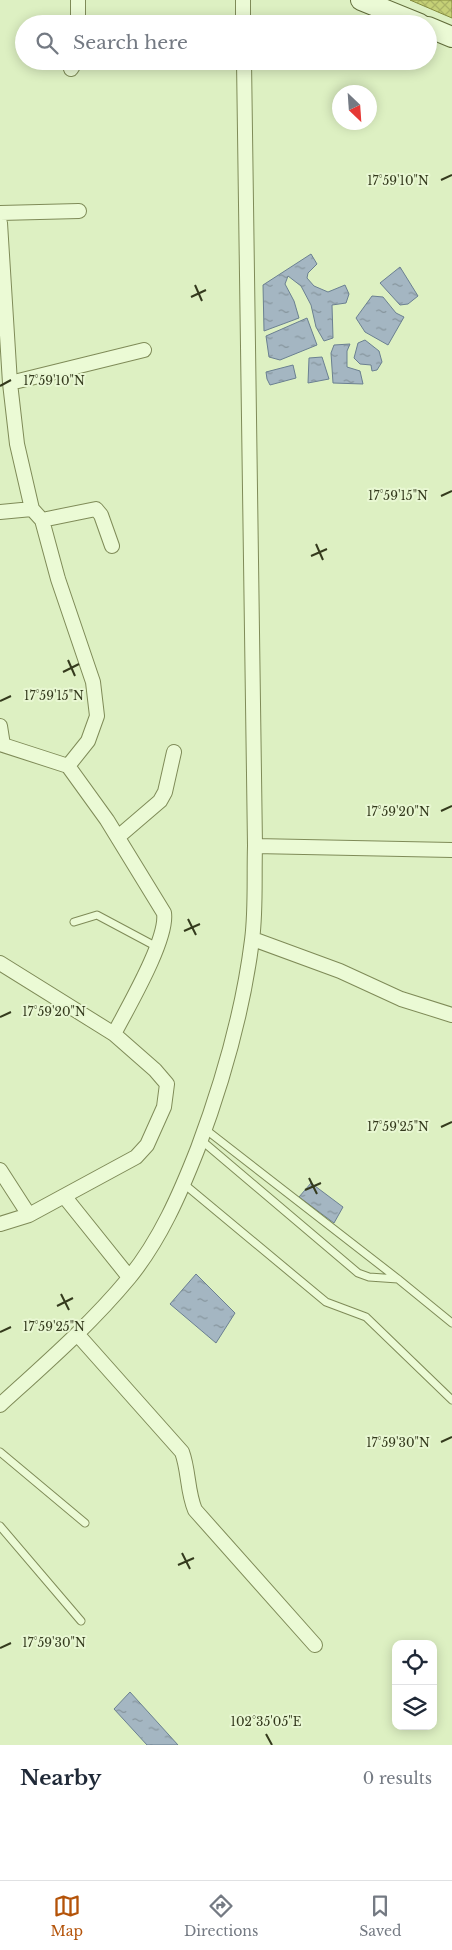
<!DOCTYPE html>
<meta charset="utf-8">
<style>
:root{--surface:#fff;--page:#f2f2f3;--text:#1f2937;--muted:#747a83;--line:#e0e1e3;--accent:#b45309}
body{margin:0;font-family:"Libre Baskerville",serif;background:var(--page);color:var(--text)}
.controls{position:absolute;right:15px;bottom:15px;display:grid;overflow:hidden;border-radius:10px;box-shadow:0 2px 12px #0003}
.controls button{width:45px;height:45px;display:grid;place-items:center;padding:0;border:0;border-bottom:1px solid var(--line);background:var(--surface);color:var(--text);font:25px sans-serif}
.compass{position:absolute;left:332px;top:85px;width:45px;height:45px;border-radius:50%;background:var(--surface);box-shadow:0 2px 12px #0003;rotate:155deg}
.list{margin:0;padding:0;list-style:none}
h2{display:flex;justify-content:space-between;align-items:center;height:65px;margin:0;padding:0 20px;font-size:21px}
h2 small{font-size:16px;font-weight:400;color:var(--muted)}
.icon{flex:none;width:28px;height:28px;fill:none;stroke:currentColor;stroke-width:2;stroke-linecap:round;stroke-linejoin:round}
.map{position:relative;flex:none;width:452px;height:1745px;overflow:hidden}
.search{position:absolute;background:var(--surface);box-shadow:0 2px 12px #0003;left:15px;right:15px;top:15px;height:55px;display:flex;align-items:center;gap:12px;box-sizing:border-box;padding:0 18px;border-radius:28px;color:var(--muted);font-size:19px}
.sheet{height:135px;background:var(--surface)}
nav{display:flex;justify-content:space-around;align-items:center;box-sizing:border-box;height:70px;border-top:1px solid var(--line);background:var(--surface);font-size:14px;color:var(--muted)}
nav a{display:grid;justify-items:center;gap:2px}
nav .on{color:var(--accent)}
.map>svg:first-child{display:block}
</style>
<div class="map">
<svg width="452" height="1745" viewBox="0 0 452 1745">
<defs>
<pattern id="water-ripples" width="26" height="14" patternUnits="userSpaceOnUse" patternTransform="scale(1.25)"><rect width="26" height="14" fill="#a4b6c2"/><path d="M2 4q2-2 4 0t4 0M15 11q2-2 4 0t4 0" fill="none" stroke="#86959d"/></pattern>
<pattern id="building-cross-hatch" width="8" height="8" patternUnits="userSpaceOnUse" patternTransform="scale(1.25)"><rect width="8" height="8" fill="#c5d076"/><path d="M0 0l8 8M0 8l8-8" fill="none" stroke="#aab366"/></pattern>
</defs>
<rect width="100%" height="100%" fill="#ddf0c2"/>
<path fill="url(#water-ripples)" stroke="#6b8091" d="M311,254L317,264L308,273L307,278L314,286L328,292L345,285L349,294L346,303L332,305L333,338L324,341L316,327L311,305L301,286L288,276L285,284L294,301L299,318L264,331L263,285Z
M400,267L418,296L408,304L400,305L380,283Z
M372,296L383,297L396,313L404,317L388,345L365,332L356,318Z
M307,318L317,345L280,360L269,357L266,336Z
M365,340L379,351L382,362L377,370L372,371L371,365L360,364L354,358L358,343Z
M350,344L347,351V367L360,371L363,384L333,383L331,353L334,345Z
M322,357L329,379L308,383L309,358Z
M293,365L296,378L270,385L267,379L266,372Z
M311,1183L343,1207L334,1223L299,1197Z
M196,1274L235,1313L216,1343L170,1304Z
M130,1692L178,1745H147L114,1709Z"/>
<path fill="url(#building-cross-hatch)" stroke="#838b3d" d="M410,0H452V18Z"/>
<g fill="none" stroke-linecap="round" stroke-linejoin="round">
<defs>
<path id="lane" d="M74,922L97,915L157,947
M205,1129L398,1279L452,1323
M201,1140L358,1273L369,1277L398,1279
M184,1184L326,1302L366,1317L452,1400
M0,1452L85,1523
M0,1526L81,1621"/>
<path id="street" d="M78,0V24
M243,0V24
M71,69L76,61
M0,213L79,211
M0,223L10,383L17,444L32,509L42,520L58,579L93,682L97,716L88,741L68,766
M10,383L144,350
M0,512L32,509
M42,520L96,509L101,515L112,546
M0,726L3,745
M0,744L68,766L107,820L164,913C168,939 128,1007 114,1034L155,1070L167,1084L164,1107L147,1145L136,1157L29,1215L0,1224
M118,837L160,801L165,792L174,752
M255,846L452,850
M253,939L340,971L401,999L452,1015
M0,963L114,1034
M0,1170L29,1215
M64,1196L129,1277
M78,1335L182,1452C189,1471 187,1491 195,1510L315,1645
M0,1405C45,1364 90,1325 129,1278C160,1240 180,1194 198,1148C223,1081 243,1012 252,940C256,910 254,877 255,846L244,61"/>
<path id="secondary" d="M361,0L420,24
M428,27L452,37"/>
</defs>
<use href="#lane" stroke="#7f8b58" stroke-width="9"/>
<use href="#street" stroke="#7f8b58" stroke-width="16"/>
<use href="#secondary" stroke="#626d3b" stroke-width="22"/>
<use href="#lane" stroke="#ebfad5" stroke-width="7"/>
<use href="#street" stroke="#ebfad5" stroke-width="14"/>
<use href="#secondary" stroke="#ebfad5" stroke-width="20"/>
</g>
<path fill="none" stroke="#343a1d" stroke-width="2" d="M441,180L452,175M195,285L202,301M191,297L206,290M0,386L11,380M441,496L452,491M316,544L323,560M311,556L327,549M68,660L75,676M63,672L79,664M0,701L11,696M441,811L452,806M188,919L196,935M184,931L200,924M0,1017L11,1012M441,1127L452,1122M309,1178L317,1194M305,1190L321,1183M61,1294L69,1310M57,1306L73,1298M0,1332L11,1327M441,1442L452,1437M182,1553L190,1569M178,1565L194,1558M0,1648L11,1643M266,1734L272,1745"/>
<g font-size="12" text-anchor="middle" fill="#343a1d" stroke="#e8f7d2" stroke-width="4" stroke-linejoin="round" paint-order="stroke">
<text x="398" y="185">17°59'10"N</text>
<text x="54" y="385">17°59'10"N</text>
<text x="398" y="500">17°59'15"N</text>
<text x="54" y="700">17°59'15"N</text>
<text x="398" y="816">17°59'20"N</text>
<text x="54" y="1016">17°59'20"N</text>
<text x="398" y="1131">17°59'25"N</text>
<text x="54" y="1331">17°59'25"N</text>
<text x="398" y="1447">17°59'30"N</text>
<text x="54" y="1647">17°59'30"N</text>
<text x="266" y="1726">102°35'05"E</text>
</g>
</svg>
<div class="controls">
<button><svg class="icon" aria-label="locate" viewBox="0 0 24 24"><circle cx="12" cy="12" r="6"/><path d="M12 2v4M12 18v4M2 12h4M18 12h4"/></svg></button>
<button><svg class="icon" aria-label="layers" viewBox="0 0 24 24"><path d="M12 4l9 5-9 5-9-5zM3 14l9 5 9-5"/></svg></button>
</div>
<svg class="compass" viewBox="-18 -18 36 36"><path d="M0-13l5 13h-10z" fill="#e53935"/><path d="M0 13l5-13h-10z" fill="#747a83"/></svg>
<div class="search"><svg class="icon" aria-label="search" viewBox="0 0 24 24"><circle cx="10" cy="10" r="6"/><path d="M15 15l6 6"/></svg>Search here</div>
</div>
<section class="sheet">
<h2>Nearby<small>0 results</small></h2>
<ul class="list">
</ul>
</section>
<nav>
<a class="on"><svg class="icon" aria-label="map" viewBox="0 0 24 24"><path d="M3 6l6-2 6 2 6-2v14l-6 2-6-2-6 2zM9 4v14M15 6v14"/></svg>Map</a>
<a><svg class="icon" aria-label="directions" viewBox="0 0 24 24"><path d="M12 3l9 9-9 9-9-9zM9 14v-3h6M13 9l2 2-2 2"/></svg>Directions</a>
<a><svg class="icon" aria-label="saved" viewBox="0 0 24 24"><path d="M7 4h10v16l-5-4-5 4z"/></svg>Saved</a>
</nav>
